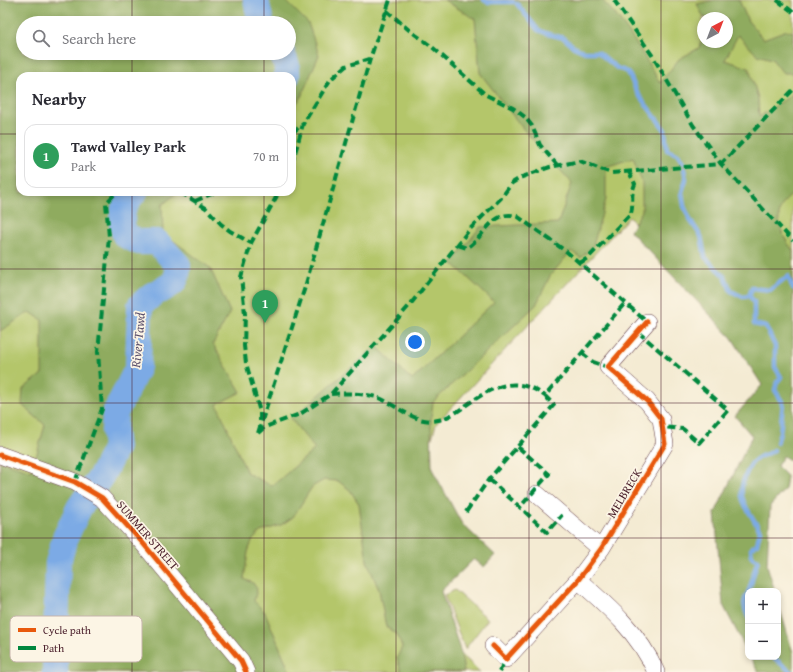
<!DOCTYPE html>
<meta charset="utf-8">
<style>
:root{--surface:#fff;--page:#f2f2f3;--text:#2b2b33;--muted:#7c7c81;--line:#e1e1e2;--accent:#ea580c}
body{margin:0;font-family:"Gentium Book Plus",serif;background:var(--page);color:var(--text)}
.controls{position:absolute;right:12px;bottom:12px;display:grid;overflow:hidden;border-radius:8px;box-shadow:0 2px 6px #0003}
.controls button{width:36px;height:36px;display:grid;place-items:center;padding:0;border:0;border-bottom:1px solid var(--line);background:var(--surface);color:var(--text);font:20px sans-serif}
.compass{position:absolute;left:697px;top:12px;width:36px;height:36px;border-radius:50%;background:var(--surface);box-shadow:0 2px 6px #0003;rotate:42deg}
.you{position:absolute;left:415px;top:342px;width:14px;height:14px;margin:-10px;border:3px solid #fff;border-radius:50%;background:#1a73e8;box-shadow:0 0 0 6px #1a73e833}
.badge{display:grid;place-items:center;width:26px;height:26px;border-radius:50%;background:var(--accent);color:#fff;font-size:13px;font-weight:700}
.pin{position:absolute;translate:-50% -33px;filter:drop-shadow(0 1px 2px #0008)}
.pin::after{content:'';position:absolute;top:21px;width:14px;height:12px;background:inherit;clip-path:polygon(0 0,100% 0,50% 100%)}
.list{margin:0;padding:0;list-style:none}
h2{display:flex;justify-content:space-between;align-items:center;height:52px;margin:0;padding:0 16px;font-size:17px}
h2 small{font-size:13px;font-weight:400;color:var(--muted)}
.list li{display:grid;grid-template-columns:26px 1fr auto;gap:12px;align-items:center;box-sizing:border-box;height:64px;margin:0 8px 8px;padding:0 8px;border:1px solid var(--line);border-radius:12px}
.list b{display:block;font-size:15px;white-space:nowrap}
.list p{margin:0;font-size:13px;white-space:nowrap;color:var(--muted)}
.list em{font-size:13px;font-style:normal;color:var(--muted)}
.icon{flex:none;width:22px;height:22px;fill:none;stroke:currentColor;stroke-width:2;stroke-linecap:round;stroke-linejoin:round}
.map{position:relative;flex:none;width:793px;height:672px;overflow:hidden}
.search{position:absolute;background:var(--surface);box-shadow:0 2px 6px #0003;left:16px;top:16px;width:280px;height:44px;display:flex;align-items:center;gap:10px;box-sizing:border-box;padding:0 14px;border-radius:22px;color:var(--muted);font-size:15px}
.panel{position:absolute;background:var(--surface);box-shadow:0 2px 6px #0003;left:16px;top:72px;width:280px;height:124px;border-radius:12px}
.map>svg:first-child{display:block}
</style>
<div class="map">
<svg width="793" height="672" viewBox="0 0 793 672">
<rect width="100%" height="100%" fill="#fcf5e5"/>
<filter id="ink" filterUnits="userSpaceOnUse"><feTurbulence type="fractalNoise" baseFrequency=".025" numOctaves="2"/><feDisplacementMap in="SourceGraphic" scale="8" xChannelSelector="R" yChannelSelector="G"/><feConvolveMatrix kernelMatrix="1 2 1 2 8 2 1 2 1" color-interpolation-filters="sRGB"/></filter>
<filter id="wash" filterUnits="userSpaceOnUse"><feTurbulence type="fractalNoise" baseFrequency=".012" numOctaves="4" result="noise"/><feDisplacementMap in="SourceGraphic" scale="16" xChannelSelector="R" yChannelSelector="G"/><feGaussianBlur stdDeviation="0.9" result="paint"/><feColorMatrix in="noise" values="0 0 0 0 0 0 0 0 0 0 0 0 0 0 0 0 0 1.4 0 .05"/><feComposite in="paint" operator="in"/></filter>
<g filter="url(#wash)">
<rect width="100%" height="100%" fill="#f4ebd3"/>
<path fill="#b4c66a" stroke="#7f724a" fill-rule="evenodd" d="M0,0H793V301L751,345L629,217L436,424L389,586L480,672H0ZM703,18H727V42H703ZM23,23H289V53H23ZM20,76H292V192H20Z
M455,590L488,619L465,649L444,595Z"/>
<path fill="#8fab5e" stroke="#6c6544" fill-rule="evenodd" d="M0,0H285L308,23L319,55L301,97L292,110V76H20V192H178L162,205L163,233L210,268L230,312L213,344L241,392L217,404L247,473L272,486L315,449L291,419L376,346L412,380L494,302L452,263L480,227L558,223L572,183L524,130L480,73L475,19L444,0H602C626,24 643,54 660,83L679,59L699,48L703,34V42H727V18H704L697,4L715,0H739L748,21L763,39L787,30L793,32V73H783L772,59L757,55L738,35L725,60L749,68L758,98L759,117L793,94V194C770,210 779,231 793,251V462L783,456L777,466L787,476L785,489L770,506L767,565L775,591H748V653L723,605L715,513L752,436L735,416L762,385L732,338L630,231L642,211V182L633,158L606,167V199L593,246L581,258L571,251L550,276L536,305L433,402L431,420L432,469L462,524L495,555L484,567L474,559L441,591L461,653L464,672H401L397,658L402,647L397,634L386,627L379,590L367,561L359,504L350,490L338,481L324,480L312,487L293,517L281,525L260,532L252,541L248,552L244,579L253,583L257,589L254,601L265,612L290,672H0V461L32,471L45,425L22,405L23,389L42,374V320L30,312L0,331ZM23,23H289V53H23Z
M778,602L793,653V672H758L750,657H778Z"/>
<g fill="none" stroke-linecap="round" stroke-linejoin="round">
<path stroke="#7baae5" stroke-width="4.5" d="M484,0L487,2H513
M517,4L538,30L548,34L564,38L574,47L585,52H598L617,68L628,72L638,94L665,130L667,150L677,154L683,163
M684,169L686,179L682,192L684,206L690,220L701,236L705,257L725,277L731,291L743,297L749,296L754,301V324L766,327L775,346V367L781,377L777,382L775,390L783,403L780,433L777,443
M749,296L752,288L770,290L788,276L793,289
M748,617C740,599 747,599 751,584C753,576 755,568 758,560L752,557L751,548L757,544L760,531C749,508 733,499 747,472C749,467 752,461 758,458C763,454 769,455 774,450
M773,657L791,672"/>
<path stroke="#7baae5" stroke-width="26" d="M256,0L261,23
M282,53L287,66V76
M55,672L58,563L65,538L79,508L102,475L116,447L114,431L115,413L138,367L140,306C144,302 148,298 152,295C168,285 178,287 178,265L157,242H139L125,235C119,218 122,205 135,192"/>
</g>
</g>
<g filter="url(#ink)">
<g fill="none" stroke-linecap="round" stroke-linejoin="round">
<defs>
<path id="minor" d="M0,455L75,482L102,498L142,542L241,661L246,672
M537,494L601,549
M578,580C609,607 640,634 656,672
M493,646L506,659L578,580L601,549L665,444L661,419L647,401L608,367L647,322"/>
</defs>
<use href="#minor" stroke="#643e44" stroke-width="18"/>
<use href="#minor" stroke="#fff" stroke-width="17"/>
<path stroke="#00873e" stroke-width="4" stroke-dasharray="8 4" stroke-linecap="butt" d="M614,0L652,55L693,125L721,164L793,241
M777,0L793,12
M386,10L409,30L431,46L486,95L513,108L525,117L532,126L540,145L558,166
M292,133L303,124
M292,164L303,124L330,80L346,66L370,59
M180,192L206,208L221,224L230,231L251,243
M195,201L216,192
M458,245L467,248C485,237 492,209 517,216L567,252L647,322
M580,263L589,257L631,213C634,203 630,195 635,184L629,172
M638,332L728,410L699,443L683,429L662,427
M582,353L593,362L608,367
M331,394C346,393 361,393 376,397C397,404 414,425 438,420C448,418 457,412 465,406C492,387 515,374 545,396
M260,421V412L246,363L244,346L245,314L241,277L251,243L279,192
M258,433L265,427L300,414L331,394L409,306L469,230L501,198L512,183L522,177L550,167L580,161L611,173L721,164L793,90
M258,433L305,287L370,59L390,0
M518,447L549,474L520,507
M489,479L547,532L562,515
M75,482L102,409L98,352L109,237L106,203L117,192
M466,512L489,479L554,405L545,396L625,303
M499,672L506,659"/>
<defs>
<path id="cycleway" d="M0,455L75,482L102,498L142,542L241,661L246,672
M493,646L506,659L578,580L601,549L665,444L661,419L647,401L608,367L647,322"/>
</defs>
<use href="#cycleway" stroke="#fcf5e5" stroke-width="8"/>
<use href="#cycleway" stroke="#e8590c" stroke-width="5"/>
</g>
</g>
<path fill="none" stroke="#4a1f2b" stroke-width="1" stroke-opacity="0.55" d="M132,0V23M264,0V23M396,0V672M529,0V672M661,0V672M132,53V76M264,53V76M0,134H20M292,134H793M132,192V672M264,192V672M0,269H793M0,403H793M0,538H793"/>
<g text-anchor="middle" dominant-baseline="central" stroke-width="3.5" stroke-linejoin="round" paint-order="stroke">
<g font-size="12" fill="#4a1f2b" stroke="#fcf5e5">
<text transform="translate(624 493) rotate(-59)">MELBRECK</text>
<text transform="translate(148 535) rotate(49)">SUMMER STREET</text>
</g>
<g font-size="13" font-style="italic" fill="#5b506c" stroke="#fcf5e5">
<text transform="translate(138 340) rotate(-85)">River Tawd</text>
</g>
</g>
<rect x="10" y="616" width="132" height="46" rx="6" fill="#fcf5e5" stroke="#c7b5ad" stroke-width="1"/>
<rect x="18" y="628" width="18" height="4" fill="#e8590c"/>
<rect x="18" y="646" width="18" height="4" fill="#00873e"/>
<g font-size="11" fill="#4a1f2b">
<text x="43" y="634">Cycle path</text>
<text x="43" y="652">Path</text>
</g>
</svg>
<div class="controls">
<button>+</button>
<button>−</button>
</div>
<svg class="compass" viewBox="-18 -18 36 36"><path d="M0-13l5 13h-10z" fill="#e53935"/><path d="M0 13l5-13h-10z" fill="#7c7c81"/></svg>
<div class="you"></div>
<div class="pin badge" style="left:265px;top:323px;background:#2e9e5b">1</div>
<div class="search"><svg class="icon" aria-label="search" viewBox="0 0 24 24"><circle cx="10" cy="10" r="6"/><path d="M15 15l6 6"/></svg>Search here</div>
<section class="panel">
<h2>Nearby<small></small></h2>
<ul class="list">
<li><span class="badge" style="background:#2e9e5b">1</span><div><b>Tawd Valley Park</b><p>Park</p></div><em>70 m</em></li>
</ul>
</section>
</div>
